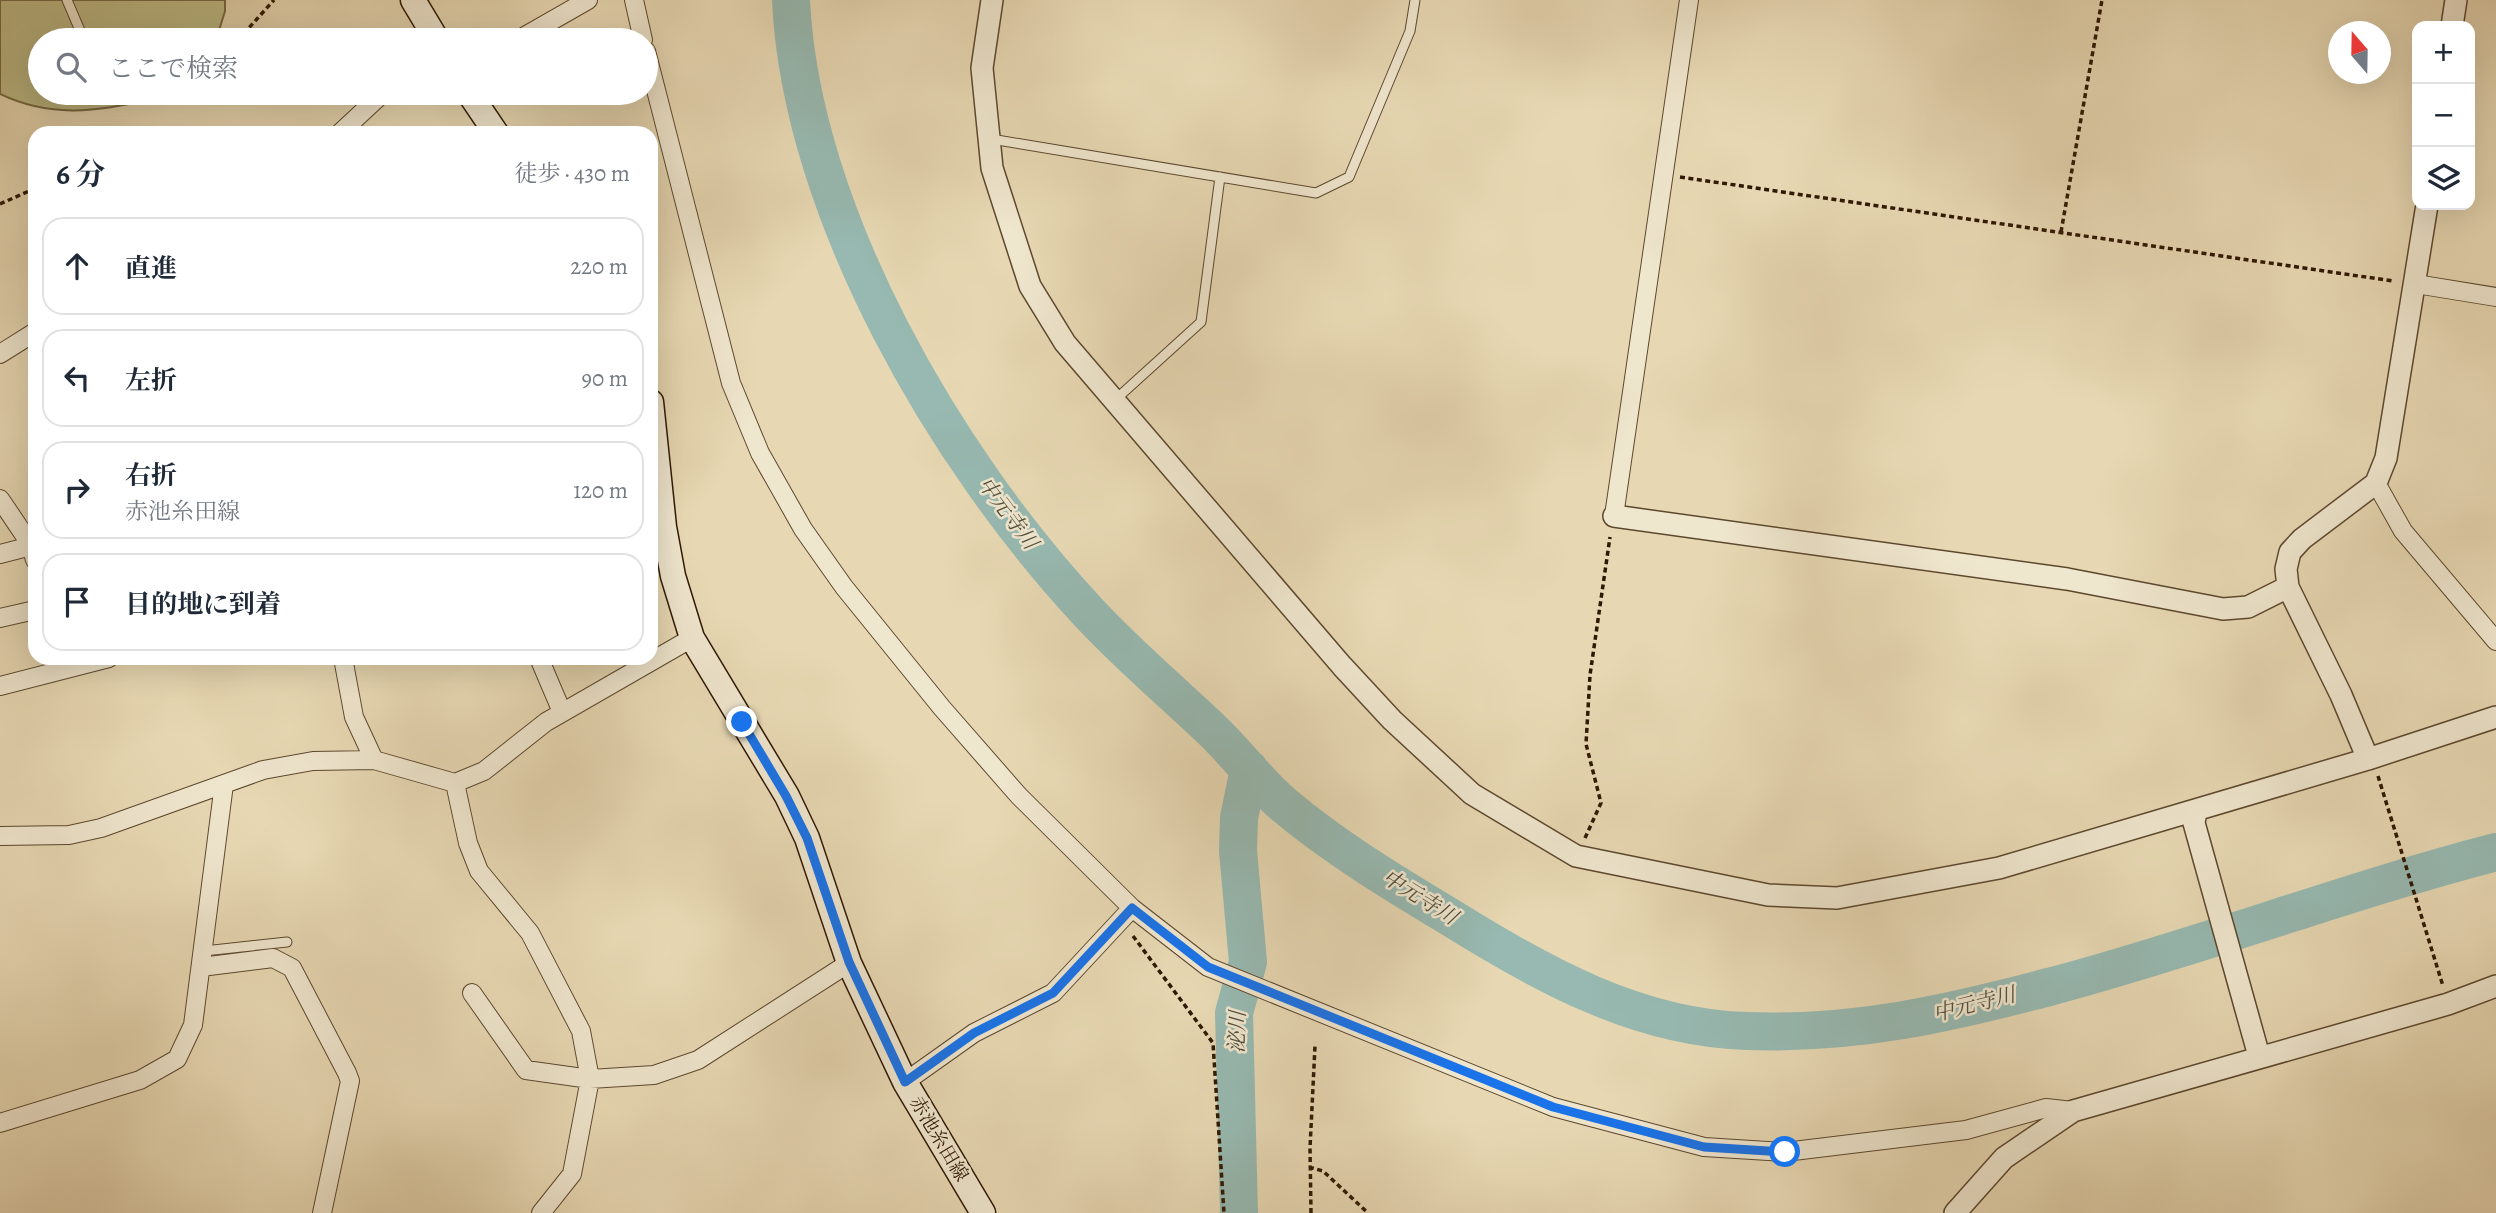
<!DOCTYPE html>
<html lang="ja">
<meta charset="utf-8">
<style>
:root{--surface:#fff;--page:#f6f6f7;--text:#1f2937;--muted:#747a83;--line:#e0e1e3}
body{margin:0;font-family:Alegreya,"Noto Serif JP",serif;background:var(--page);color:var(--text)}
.controls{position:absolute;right:21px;top:21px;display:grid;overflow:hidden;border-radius:14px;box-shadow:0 7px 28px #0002}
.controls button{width:63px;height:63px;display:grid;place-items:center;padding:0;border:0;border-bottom:2px solid var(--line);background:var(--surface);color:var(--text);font:35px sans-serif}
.compass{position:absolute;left:2328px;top:21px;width:63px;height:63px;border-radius:50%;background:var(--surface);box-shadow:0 7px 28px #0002;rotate:340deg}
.stop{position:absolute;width:21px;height:21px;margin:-16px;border:5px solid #1a73e8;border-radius:50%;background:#fff}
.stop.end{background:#1a73e8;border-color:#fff;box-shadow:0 2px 7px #0008}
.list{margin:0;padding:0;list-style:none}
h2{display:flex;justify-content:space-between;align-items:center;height:91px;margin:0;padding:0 28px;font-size:30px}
h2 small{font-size:23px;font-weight:400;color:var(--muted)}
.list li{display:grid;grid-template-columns:46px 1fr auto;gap:21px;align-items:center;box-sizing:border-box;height:98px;margin:0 14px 14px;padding:0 14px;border:2px solid var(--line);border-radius:21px}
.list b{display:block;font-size:26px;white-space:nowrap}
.list p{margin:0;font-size:23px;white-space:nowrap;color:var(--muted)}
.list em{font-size:23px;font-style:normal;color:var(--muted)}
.icon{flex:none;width:38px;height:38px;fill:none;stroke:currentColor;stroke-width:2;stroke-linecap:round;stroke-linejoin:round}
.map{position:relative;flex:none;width:2496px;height:1213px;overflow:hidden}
.search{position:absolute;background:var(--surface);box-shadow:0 7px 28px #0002;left:28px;top:28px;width:630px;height:77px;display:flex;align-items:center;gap:18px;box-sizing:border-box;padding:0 24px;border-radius:38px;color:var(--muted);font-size:26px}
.panel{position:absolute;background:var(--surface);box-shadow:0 7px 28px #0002;left:28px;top:126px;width:630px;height:539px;border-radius:21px}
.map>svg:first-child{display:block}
</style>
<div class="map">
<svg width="2496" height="1213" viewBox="0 0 2496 1213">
<rect width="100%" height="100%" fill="#e7d8b3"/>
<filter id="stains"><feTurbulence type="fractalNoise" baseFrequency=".00286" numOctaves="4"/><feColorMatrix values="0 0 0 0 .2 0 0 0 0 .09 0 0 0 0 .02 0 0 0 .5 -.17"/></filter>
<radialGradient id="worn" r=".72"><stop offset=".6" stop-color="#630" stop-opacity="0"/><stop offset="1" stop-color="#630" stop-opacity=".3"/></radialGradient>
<path fill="#bdbc88" stroke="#766a45" stroke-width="2" d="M0,0H225V11L216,40H40V93H168L161,98C103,109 56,121 0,94Z"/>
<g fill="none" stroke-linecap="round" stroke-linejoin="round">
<path stroke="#97b9b1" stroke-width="38" d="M791,0C801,213 946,460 1089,613C1128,655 1171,691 1213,731C1237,754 1258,783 1284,805C1335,848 1395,884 1453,919C1543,975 1639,1028 1747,1031C1855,1035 1946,1014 2049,987C2200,947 2346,891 2496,852
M1239,1213L1234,1013L1248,962L1238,851L1239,818L1249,769"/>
<defs>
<path id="service" d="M67,0L84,40
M991,139L1316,193L1349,177L1410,31L1415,0
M1115,400L1201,322L1220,177
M204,951L287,942"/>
<path id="minor" d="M634,0L643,40
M518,40L588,0
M646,51L731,383L760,453L803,529L844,587L942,708L1019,796L1132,908L1208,967L1553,1107L1704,1147L1785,1152L1966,1130L2046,1108L2073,1111
M340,133L383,93
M2416,284L2496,297
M0,354L35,332
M2376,483L2403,531L2496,641
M0,499L31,545L35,560
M1614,516L1689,0
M0,554L35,545
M0,618L35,610
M343,658L354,717L374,760
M539,658L562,712
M0,686L109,658
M455,783L468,843L479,871L530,933L581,1031L590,1079L572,1174L541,1213
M0,836L69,835L101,828L263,770L313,761L374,760L455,783L484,771L546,722L692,638
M201,967L273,958L292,968L347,1073L350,1081L322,1213
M472,993L526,1070L590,1079L654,1075L698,1060L849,963
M905,1082L974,1033L1053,993L1132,908
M0,1123L140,1080L177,1059L193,1025L224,784"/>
<path id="tertiary" d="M992,0L982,68L992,168L1030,286L1065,343L1342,666L1392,720L1472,794L1576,856L1768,895L1837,898L1999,868L2368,759L2496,717
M2452,26L2456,0
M1614,516L2067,579L2223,609L2248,607L2288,587
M2368,759L2341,695L2288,587L2286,569L2290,552L2302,539L2376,483L2386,458L2427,205
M2196,811L2194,823L2259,1056
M1955,1213L2004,1158L2073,1111L2448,1004L2496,986"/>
<path id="secondary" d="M413,0L437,40
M469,93L496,133
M651,402L664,527L673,576L692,638L787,796L807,838L849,963L905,1082L983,1213"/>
</defs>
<use href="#service" stroke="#5d482e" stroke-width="11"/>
<use href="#minor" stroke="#5d482e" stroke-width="20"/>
<use href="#tertiary" stroke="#5d482e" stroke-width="24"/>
<use href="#secondary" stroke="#2f1802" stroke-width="27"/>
<path stroke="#2f1802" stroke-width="3.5" stroke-dasharray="5 3.5" stroke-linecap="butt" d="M238,40L274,0
M1680,177L2393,281
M0,204L29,191
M2061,232L2102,0
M2378,776L2443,986
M1585,838L1601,803L1586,744L1590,675L1610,537
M1133,936L1213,1043L1224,1213
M1309,1167L1323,1171L1368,1213
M1311,1213L1310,1148L1315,1046"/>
<use href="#service" stroke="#efe6ce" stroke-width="9"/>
<use href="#minor" stroke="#efe6ce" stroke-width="18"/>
<use href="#tertiary" stroke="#efe6ce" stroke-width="21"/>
<use href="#secondary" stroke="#efe6ce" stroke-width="24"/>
</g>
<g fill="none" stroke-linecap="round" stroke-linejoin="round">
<path stroke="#1a73e8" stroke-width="9" d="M742,722L786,796L807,838L849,962L905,1082L974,1033L1053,993L1132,908L1208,967L1553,1107L1704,1147L1785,1152"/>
</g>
<g text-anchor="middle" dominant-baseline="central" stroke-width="5" stroke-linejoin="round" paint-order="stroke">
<g font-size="19" fill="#2f1802" stroke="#efe6ce">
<text transform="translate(939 1139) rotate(59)">赤池糸田線</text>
</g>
<g font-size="21" font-style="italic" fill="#53503f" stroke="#efe6ce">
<text transform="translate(1008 513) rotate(53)">中元寺川</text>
<text transform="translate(1420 897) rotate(32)">中元寺川</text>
<text transform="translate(1974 1004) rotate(-14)">中元寺川</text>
<text transform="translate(1237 1032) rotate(-88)">泌川</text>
</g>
</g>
<rect width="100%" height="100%" filter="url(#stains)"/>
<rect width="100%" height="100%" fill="url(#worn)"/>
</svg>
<div class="controls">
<button>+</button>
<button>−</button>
<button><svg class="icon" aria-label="layers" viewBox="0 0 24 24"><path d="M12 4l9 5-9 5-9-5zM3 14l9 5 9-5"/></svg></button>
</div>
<svg class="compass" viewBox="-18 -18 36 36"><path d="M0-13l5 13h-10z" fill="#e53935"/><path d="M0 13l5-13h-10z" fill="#747a83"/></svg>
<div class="stop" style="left:1785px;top:1152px"></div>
<div class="stop end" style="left:742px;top:722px"></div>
<div class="search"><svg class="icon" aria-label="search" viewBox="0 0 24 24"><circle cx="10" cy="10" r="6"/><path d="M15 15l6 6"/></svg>ここで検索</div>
<section class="panel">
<h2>6 分<small>徒歩 · 430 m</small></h2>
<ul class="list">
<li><svg class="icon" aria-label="ahead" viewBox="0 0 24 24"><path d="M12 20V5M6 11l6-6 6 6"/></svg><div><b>直進</b></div><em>220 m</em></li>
<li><svg class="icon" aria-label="left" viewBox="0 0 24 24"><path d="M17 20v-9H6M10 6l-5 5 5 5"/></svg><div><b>左折</b></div><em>90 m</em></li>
<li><svg class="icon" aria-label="right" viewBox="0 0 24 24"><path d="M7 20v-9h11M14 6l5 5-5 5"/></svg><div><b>右折</b><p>赤池糸田線</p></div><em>120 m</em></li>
<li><svg class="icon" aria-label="arrive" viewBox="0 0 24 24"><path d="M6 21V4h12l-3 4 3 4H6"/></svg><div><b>目的地に到着</b></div></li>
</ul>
</section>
</div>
